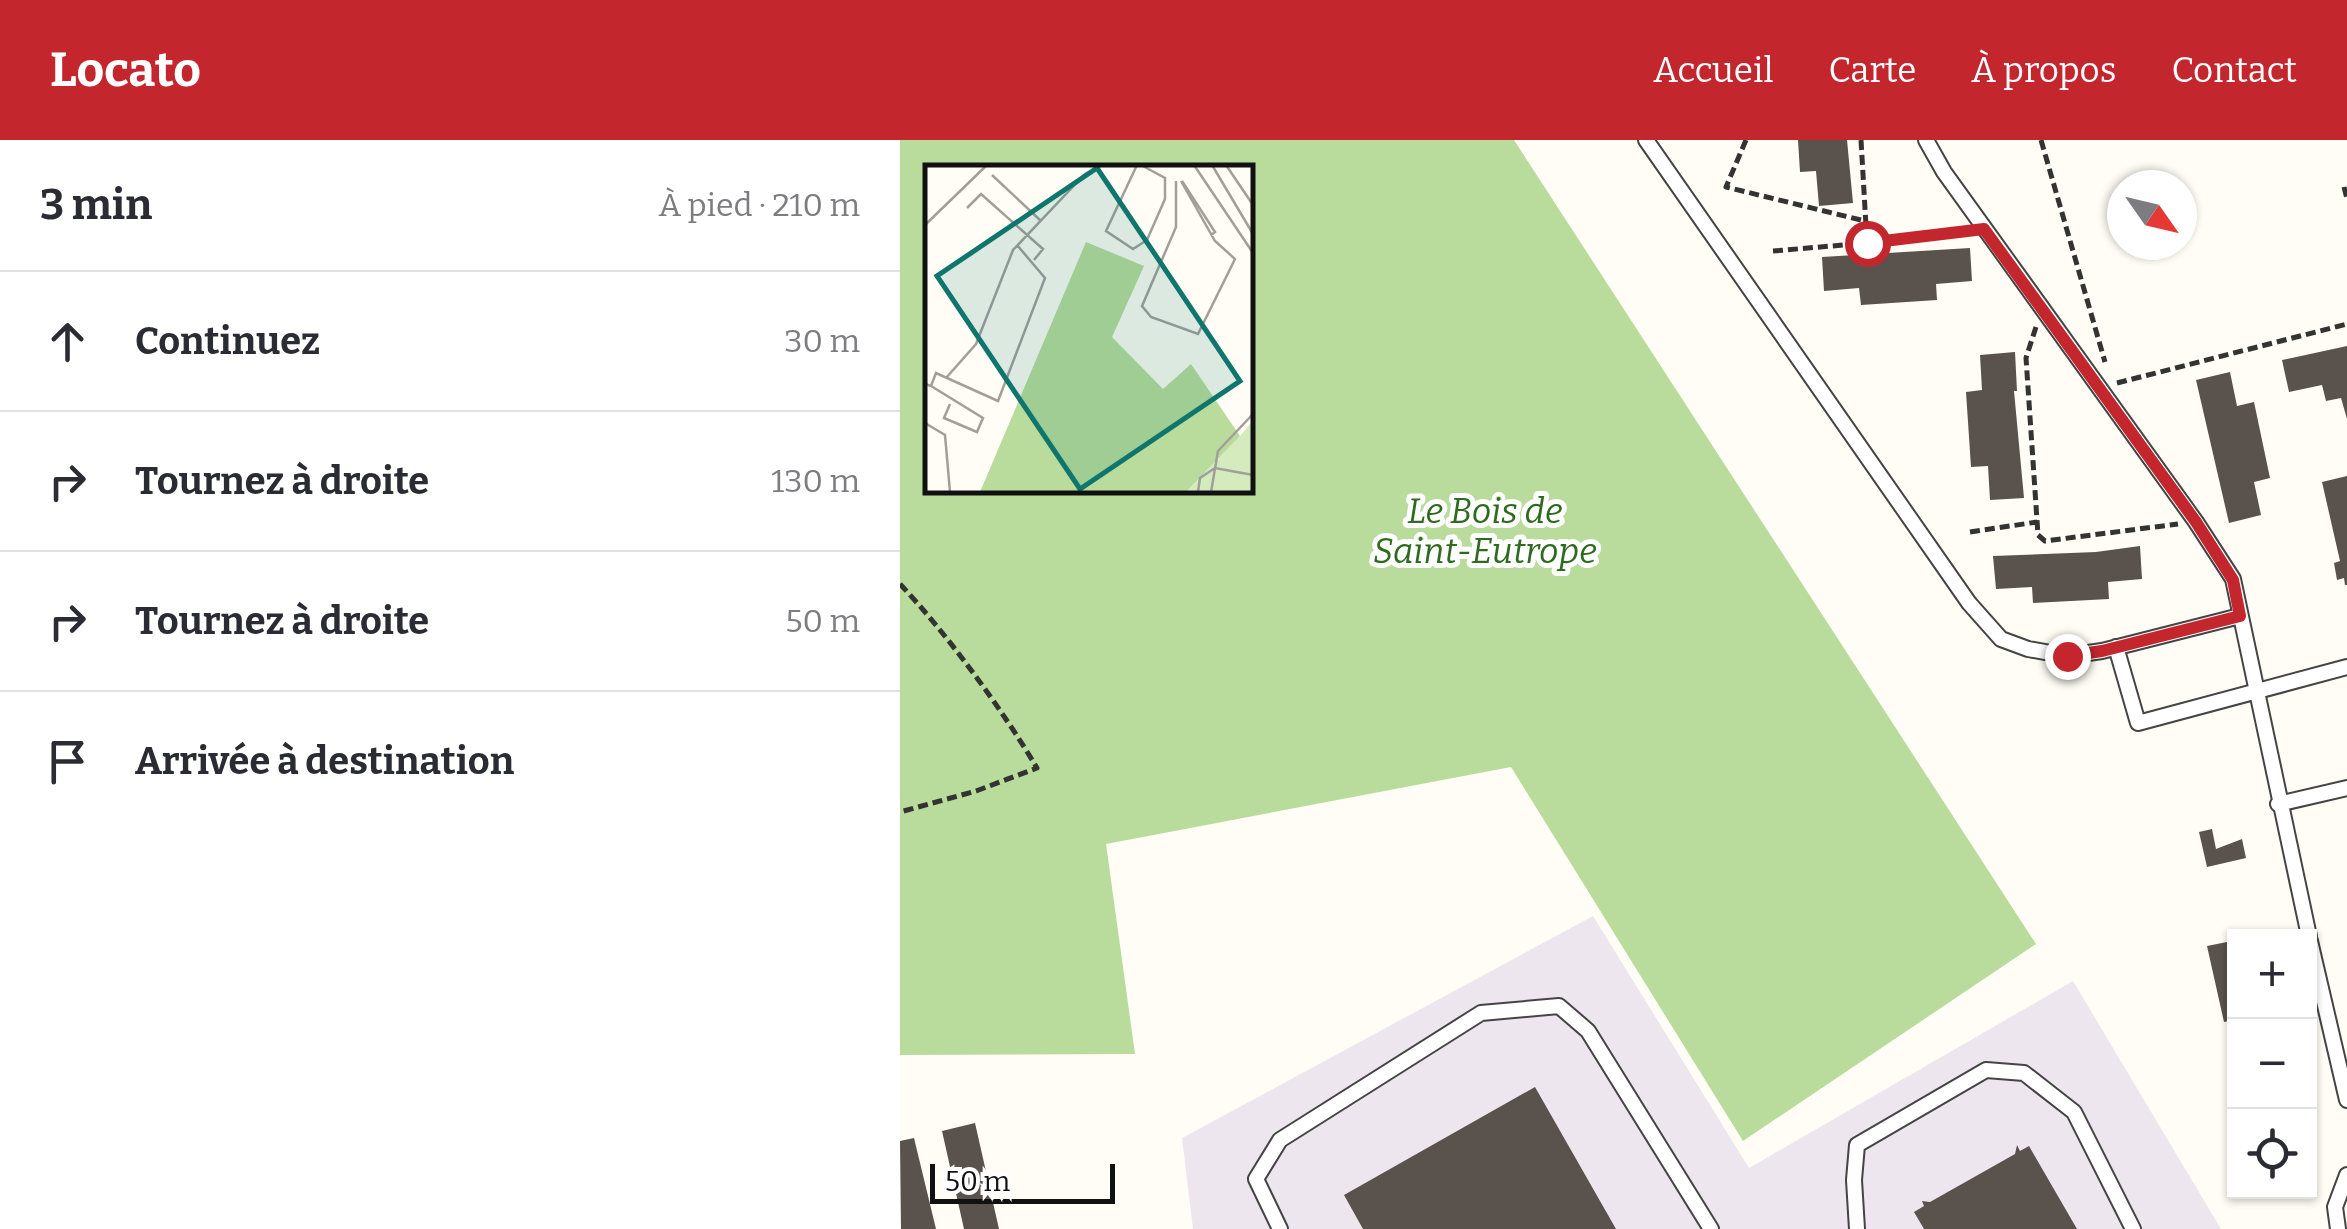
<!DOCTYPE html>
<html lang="fr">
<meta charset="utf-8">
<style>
:root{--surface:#fff;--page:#f2f2f3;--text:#2b2b33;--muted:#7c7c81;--line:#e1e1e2;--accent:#c4262e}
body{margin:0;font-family:Bitter,serif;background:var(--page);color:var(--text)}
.controls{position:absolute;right:30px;bottom:30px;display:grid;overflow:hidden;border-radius:0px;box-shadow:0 2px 8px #0004}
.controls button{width:90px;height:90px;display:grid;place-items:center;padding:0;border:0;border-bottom:2px solid var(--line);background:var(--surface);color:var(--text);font:50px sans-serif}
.compass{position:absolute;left:1207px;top:30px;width:90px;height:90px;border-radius:50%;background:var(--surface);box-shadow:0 2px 8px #0004;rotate:124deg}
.scale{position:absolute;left:30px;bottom:25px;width:185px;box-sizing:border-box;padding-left:10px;border:5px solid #111;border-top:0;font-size:28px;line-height:35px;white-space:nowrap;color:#111;-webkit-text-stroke:8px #fff;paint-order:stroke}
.stop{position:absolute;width:30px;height:30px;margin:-22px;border:8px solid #c4262e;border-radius:50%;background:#fff}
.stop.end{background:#c4262e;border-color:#fff;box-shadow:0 2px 10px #0008}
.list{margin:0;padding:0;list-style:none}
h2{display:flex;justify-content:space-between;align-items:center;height:130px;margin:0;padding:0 40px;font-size:42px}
h2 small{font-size:32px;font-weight:400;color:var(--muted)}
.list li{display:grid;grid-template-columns:65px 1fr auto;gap:30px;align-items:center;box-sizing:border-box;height:140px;padding:0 40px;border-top:2px solid var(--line)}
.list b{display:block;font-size:38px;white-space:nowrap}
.list em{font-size:32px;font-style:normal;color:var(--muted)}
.icon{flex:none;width:55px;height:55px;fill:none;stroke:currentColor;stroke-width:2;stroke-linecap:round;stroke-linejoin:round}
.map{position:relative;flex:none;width:1447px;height:1089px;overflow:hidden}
header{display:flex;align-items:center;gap:60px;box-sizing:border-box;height:140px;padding:0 50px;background:var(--accent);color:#fff}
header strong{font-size:48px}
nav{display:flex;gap:55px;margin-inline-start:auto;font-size:35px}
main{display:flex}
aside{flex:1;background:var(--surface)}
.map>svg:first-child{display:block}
</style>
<header>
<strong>Locato</strong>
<nav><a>Accueil</a><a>Carte</a><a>À propos</a><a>Contact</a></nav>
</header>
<main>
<aside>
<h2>3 min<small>À pied · 210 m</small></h2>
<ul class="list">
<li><svg class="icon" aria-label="ahead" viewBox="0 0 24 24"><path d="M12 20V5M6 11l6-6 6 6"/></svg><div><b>Continuez</b></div><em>30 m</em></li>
<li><svg class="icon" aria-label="right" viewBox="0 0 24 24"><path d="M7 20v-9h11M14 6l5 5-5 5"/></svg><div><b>Tournez à droite</b></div><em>130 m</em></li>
<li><svg class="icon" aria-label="right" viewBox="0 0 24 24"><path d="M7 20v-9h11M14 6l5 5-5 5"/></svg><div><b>Tournez à droite</b></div><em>50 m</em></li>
<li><svg class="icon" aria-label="arrive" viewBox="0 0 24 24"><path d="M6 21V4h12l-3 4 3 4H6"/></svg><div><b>Arrivée à destination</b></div></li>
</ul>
</aside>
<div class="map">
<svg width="1447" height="1089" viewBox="0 0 1447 1089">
<rect width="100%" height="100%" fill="#fffdf5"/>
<path fill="#eee6ef" d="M693,776L849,1028L1173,841L1321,1089H293L282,998Z"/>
<path fill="#b9dc9c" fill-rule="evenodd" d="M0,0H614L1136,804L843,1001L611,627L206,704L235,914L0,915ZM28,28H350V350H28Z"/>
<path fill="#5a524d" d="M898,0H947L953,63L919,66L916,31L900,32Z
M1070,108L1072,141L1036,144L1037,160L961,165L959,148L924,151L922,117Z
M1447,206V279L1441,258L1426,261L1422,245L1389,252L1382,220Z
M1115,212L1117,251H1114L1124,358L1090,360L1088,326L1071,327L1066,252L1082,250L1080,215Z
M1330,232L1337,266L1354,262L1370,338L1354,342L1361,375L1329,383L1296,240Z
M1447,336V445H1445L1444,438L1437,440L1434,423L1440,421L1422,342Z
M1240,406L1242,439L1208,442L1209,459L1133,463L1132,447L1096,449L1093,416L1196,412Z
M1312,689L1316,709L1342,699L1346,718L1307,727L1299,692Z
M1327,802V806L1334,804V880L1324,882L1307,806Z
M635,947L716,1089H463L444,1055Z
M75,983L99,1089H64L42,991Z
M14,998L36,1089H1L0,1001Z
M1117,1005L1120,1011L1129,1006L1177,1089H1024L1014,1072L1024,1066L1022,1061L1030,1062L1115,1014Z"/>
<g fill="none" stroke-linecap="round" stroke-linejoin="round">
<defs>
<path id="service" d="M746,0L1069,463L1101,499L1128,509L1167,516L1202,511L1340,476
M1026,0L1044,32L1296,382L1333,439L1409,796
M1216,507L1238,583L1447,527
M1378,664L1447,648
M1410,801L1447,960
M380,1089L356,1039L380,1000L581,873L659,866L688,891L811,1089
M957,1089L954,1040L957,1005L1086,930L1124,933L1174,972L1233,1089
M1438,1089L1435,1067L1447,1035"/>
</defs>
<use href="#service" stroke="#444" stroke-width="18"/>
<path stroke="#333" stroke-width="5" stroke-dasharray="10 5" stroke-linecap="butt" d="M846,0L826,47L965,81
M961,0L967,103L1066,91
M1141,0L1205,222
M1444,47L1447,59
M873,111L967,103
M1136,187L1126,218L1138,395L1145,401L1278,384
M1217,243L1447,184
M1070,392L1137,382
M0,444C47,494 102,569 137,628L76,651L0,672"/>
<use href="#service" stroke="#fff" stroke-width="14"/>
</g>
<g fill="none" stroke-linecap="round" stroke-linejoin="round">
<path stroke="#c4262e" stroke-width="12" d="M967,103L1084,89L1296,382L1333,440L1340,476L1202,511L1167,516"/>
</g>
<g text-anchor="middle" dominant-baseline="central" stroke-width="10" stroke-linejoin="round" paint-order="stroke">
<g font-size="35" font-style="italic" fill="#2f6b1f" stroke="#fff">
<text x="585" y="371">Le Bois de<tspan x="585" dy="40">Saint-Eutrope</tspan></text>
</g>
</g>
<g transform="translate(25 25)">
<rect width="328" height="328" fill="#fffdf5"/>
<path d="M327,257V327H261L315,271Z" fill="#d5ebbd"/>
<path d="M161,77L219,101L187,172L238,224L266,199L315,271L261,327H55Z" fill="#b9dc9c"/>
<path fill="none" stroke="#a09f9a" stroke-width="2.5" d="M212,0L181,66L208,84L222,75L240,34V13L216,0M269,0L328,88M287,0L328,69M301,0L328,40M67,10L116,56M251,16V62L217,141L226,152L273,169L310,94L290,76L256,16M257,16L290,67L286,70M42,43L56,29L118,84L109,95M0,60L62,0M21,213L51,179L88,85L160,9L178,0M0,219L6,221L11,208L73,236L120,113L92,80M6,221L58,253L52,267L19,253L25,239M0,258L20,270L25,327M273,327L275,313L290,303L328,310M286,327L293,286L328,249"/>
<path fill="#0f766e" fill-opacity="0.15" stroke="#0f766e" stroke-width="5" d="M172,3L315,216L155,324L12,111Z"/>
<rect width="328" height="328" fill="none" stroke="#111" stroke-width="5"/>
</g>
</svg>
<div class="controls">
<button>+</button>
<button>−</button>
<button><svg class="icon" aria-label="locate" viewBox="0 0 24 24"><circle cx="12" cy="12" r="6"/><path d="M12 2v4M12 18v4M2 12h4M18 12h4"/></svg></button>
</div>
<svg class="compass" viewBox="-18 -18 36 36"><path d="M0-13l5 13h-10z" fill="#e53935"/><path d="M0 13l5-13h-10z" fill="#7c7c81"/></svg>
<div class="scale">50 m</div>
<div class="stop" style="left:967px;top:103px"></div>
<div class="stop end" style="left:1167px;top:516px"></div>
</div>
</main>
